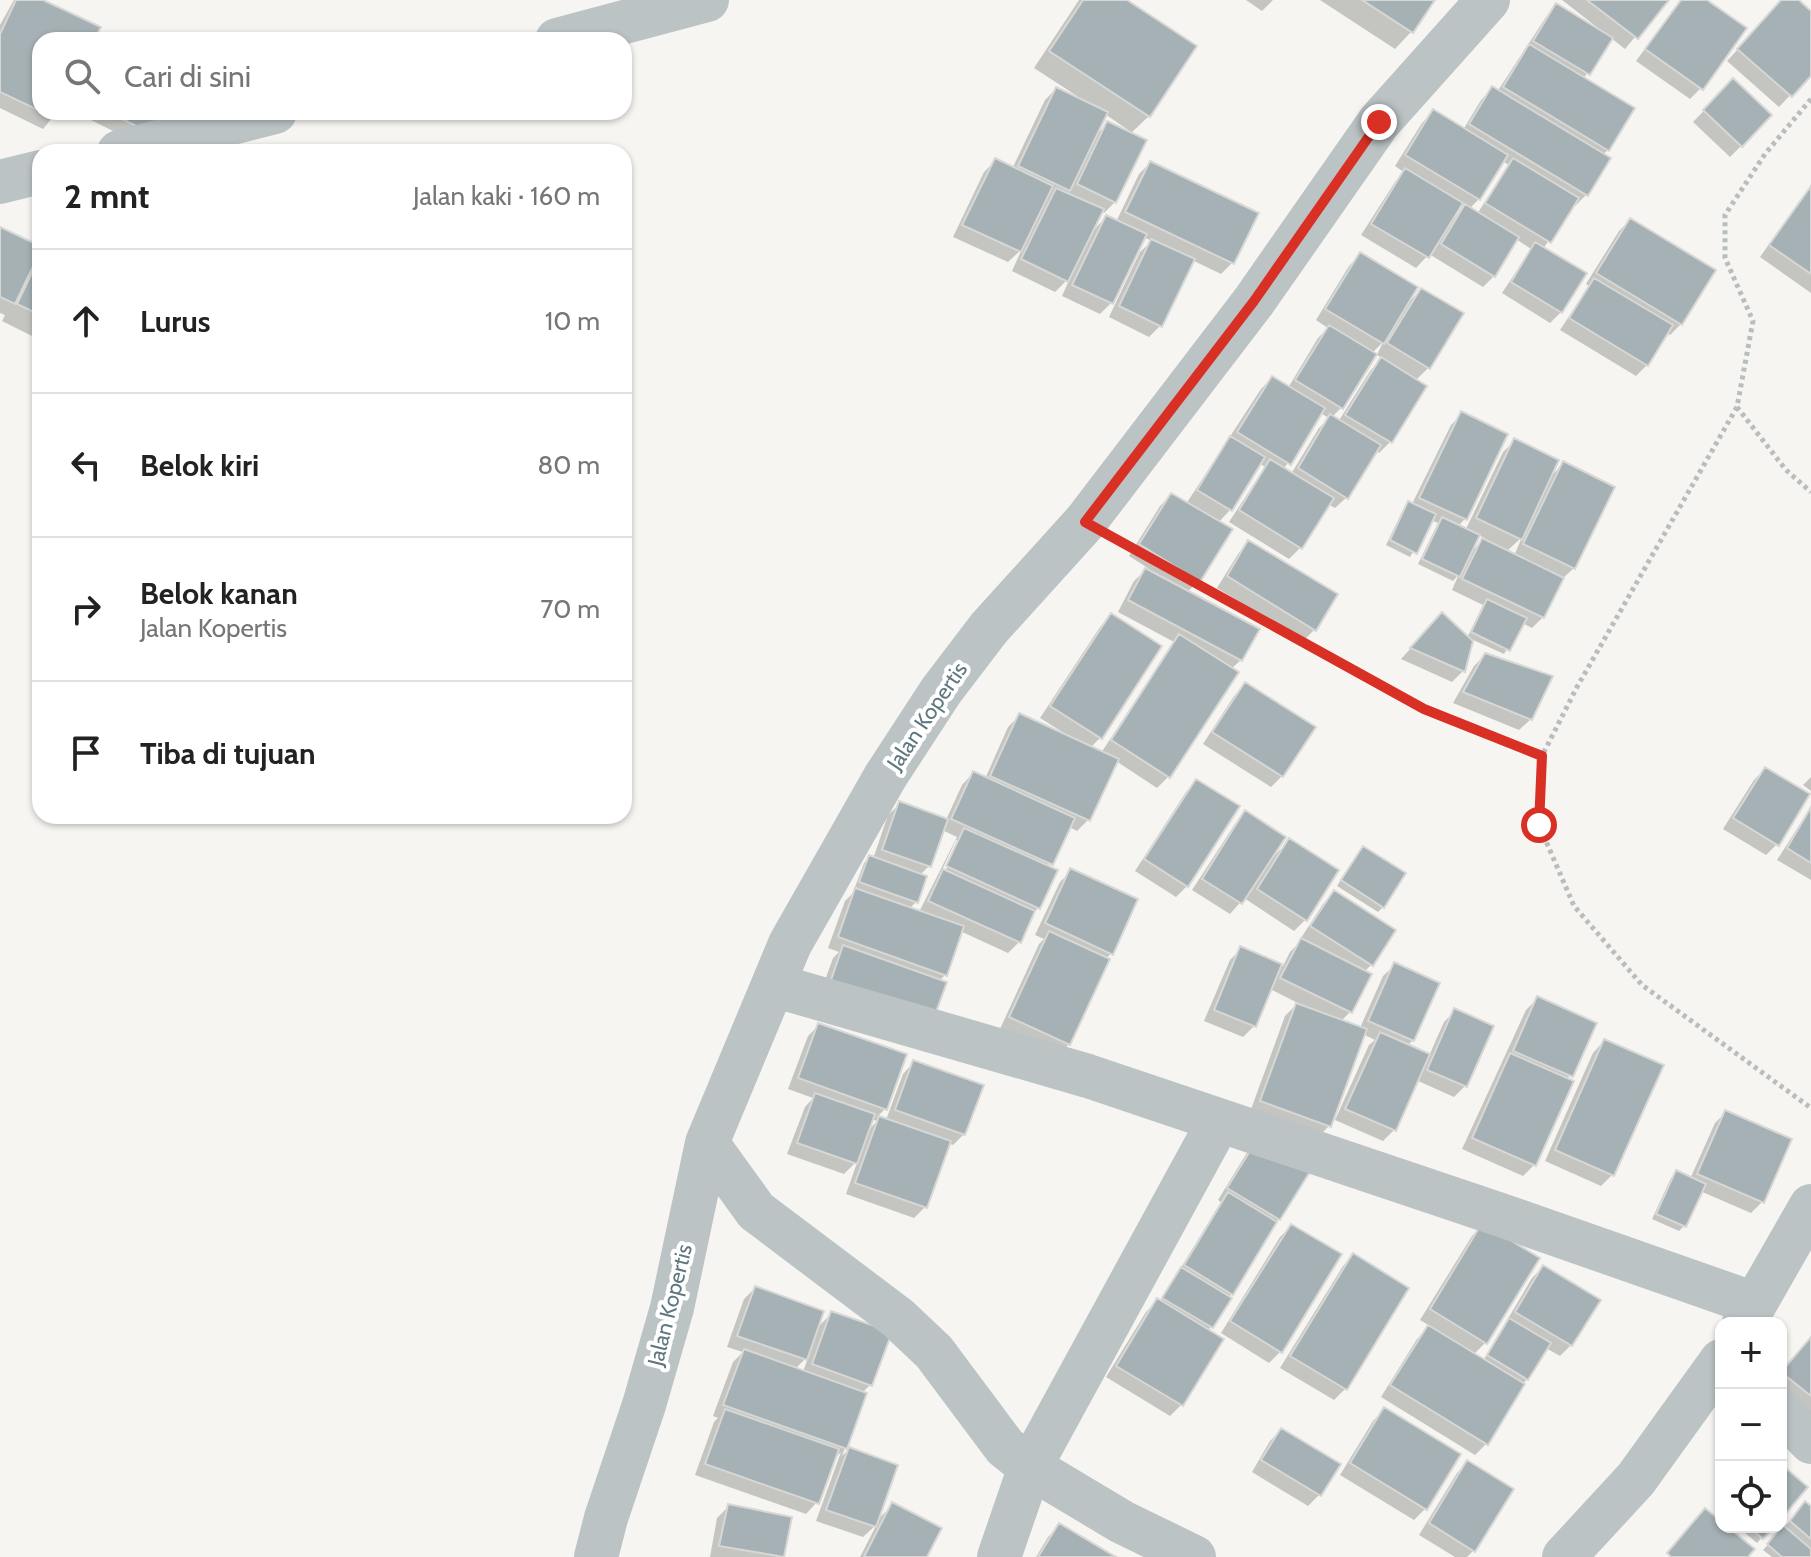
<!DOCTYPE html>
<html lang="id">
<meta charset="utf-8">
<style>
:root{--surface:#fff;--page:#f2f2f2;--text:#222;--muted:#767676;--line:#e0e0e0}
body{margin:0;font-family:Cabin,sans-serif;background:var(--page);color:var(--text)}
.controls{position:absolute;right:24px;bottom:24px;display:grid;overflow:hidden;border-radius:16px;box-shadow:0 2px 6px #0004}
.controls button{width:72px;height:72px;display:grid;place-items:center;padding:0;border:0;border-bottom:2px solid var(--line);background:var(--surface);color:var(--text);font:40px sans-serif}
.stop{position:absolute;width:24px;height:24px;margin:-18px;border:6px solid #d93025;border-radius:50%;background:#fff}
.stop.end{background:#d93025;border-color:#fff;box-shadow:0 2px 8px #0008}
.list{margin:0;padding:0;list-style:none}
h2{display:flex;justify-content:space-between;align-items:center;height:104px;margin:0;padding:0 32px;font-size:34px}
h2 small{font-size:26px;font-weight:400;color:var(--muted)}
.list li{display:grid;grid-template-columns:52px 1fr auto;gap:24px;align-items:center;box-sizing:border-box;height:144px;padding:0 32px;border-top:2px solid var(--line)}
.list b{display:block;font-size:30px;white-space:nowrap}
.list p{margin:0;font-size:26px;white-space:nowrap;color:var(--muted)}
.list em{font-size:26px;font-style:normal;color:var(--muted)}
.icon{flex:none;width:44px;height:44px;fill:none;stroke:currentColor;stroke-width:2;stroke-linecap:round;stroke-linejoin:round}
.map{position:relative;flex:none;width:1811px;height:1557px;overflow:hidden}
.search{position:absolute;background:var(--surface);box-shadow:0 2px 6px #0004;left:32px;top:32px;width:600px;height:88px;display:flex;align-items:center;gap:20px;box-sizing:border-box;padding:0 28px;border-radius:24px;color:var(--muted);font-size:30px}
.panel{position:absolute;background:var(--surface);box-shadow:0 2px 6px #0004;left:32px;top:144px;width:600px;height:680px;border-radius:24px}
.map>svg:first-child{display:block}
</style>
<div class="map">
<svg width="1811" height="1557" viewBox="0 0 1811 1557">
<rect width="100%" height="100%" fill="#f6f5f2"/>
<path fill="#0003" fill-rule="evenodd" d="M14,0H39L92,40H40V112H57L43,129L0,108V25Z
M1079,0H1123L1149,116L1130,134L1115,202L1104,213L1101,211L1091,233L1106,217L1116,222L1139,174L1150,163L1232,263L1221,274L1192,260L1160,326L1149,337L1109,317L1140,252L1152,241L1143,237L1111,303L1100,314L1062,296L1071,276L1055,292L1012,271L1022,249L1008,262L953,237L984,172L995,161L1012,169L1045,100L1056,89L1075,98L1077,96L1034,68ZM1105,114L1131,132L1130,134L1108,123L1095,136Z
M1246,0H1273L1262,11Z
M1320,0H1433L1411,32L1395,49Z
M1562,0H1666L1625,49L1611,38L1583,79L1608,150L1602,155L1586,195L1575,206L1573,204L1543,249L1561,312L1550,323L1502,293L1531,249L1516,239L1494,276L1483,287L1429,254L1416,268L1361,235L1395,182L1404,172L1395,166L1422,123L1433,112L1463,130L1481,100L1492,89L1497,92L1546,17L1557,6L1596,30L1598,28ZM1502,161L1509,165L1477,214L1469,209L1479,199ZM1459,205L1464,208L1451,221Z
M1681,0H1703L1701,88L1690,99L1636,61Z
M1783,0H1796L1811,13V73L1779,107L1727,61Z
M1733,81L1741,146L1730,157L1693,122Z
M87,112H158L137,143L85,117Z
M1811,189V293L1760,257L1801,199Z
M1630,220L1681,324L1670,335L1666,333L1647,365L1636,376L1560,330L1589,286L1586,284L1619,231Z
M0,229L37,247L40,241V340L2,321L5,315L0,313Z
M1360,255L1408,303L1421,290L1461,314L1428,368L1415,381L1390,442L1379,453L1375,450L1347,497L1335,508L1328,504L1300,548L1289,559L1229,522L1265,467L1259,463L1230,510L1218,523L1199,581L1187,592L1241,660L1231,669L1168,777L1157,788L1116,761L1088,820L1077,831L1069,827L1047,868L1038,908L1031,915L1019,942L1008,953L960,931L945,975L939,981L819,997L833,958L839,952L828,948L845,901L858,888L855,887L864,863L869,858L873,859L888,815L900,804L946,820L962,785L973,773L985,779L1008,727L1019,716L1063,736L1064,733L1040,718L1100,627L1111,616L1160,647L1100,738L1090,748L1101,753L1174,642L1118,612L1134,581L1148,568L1129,556L1160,506L1171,495L1186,504L1261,389L1272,378L1288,388L1318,338L1328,328L1316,320L1349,266ZM1383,342L1377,355L1382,358L1370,371L1338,422L1331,418L1341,408L1372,353ZM1320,413L1329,418L1319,428L1291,474L1283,470ZM942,830L957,837L919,912L909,909L916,902L920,875L929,866ZM956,840H960L943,876L940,874Z
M1462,414L1505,435L1465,519L1457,527L1465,531L1503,452L1515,441L1550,477L1564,463L1574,568L1562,579L1543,617L1532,628L1522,623L1504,654L1471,639L1463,671L1452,682L1401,659L1431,626L1467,638L1483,605L1452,590L1459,574L1453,581L1418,564L1438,523L1431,520L1410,557L1386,545L1404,508L1409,503L1412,504L1451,425ZM1478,535L1485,538L1470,553ZM1522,537L1514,556L1506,552Z
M1249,542L1336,595L1314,630L1303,641L1217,588L1238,554Z
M1485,655L1531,719L1519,730L1453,703L1474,666Z
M1245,685L1282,776L1271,787L1203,744L1234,696Z
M1765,769L1777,844L1766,855L1723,829L1754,780Z
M1811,777V791L1803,785Z
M1197,781L1187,886L1176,897L1135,871L1186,792Z
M1811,807V880L1777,860Z
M1246,813L1272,858L1289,841L1305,920L1294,931L1244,898L1230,914L1192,890L1235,824Z
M1358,853L1383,907L1378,912L1337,886Z
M1071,871L1111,954L1105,959L1069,1044L1058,1055L1000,1029L1039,944L1044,939L1035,935L1060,882Z
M1334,893L1371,965L1364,972L1370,975L1350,1012L1341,1021L1360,1028L1383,976L1395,965L1413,1040L1407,1046L1429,1056L1444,1022L1455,1011L1491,1027L1465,1086L1454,1097L1416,1080L1394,1130L1383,1141L1335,1120L1369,1045L1375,1040L1363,1034L1329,1126L1318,1137L1250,1112L1285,1016L1298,1003L1270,989L1254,1026L1243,1037L1204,1021L1230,960L1241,949L1283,966L1290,952L1303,939L1301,938L1323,904Z
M1537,999L1594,1024L1567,1080L1534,1165L1523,1176L1462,1149L1526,1010Z
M819,1025L885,1109L877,1117L886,1120L903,1074L914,1062L964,1134L953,1145L948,1143L925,1207L914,1218L846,1194L858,1160L844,1174L787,1154L805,1107L813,1098L788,1089L808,1036ZM871,1119L877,1121L867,1132Z
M1604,1041L1612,1175L1601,1186L1545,1161L1593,1053Z
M1726,1112L1762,1202L1751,1213L1700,1191L1684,1226L1679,1231L1652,1219L1671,1178L1676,1172L1690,1179L1715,1123Z
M1259,1140L1279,1218L1208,1331L1222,1339L1181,1405L1170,1416L1106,1377L1146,1312L1157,1301L1160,1302L1221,1202L1218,1200L1248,1151Z
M1483,1225L1485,1343L1473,1355L1483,1361L1532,1278L1543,1267L1571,1345L1560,1356L1546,1348L1486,1444L1475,1455L1381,1397L1417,1339L1430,1326L1420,1320L1472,1236Z
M1291,1226L1280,1352L1269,1363L1221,1333L1280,1237Z
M1354,1255L1345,1389L1334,1400L1280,1368L1343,1266Z
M755,1288L816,1329L832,1313L870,1385L862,1393L865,1394L842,1456L849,1449L875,1522L893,1505L925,1557H860L877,1524L863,1537L816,1521L841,1452L834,1459L817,1502L806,1514L695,1475L714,1422L718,1418L713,1416L733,1362L743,1352L727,1347L744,1299ZM809,1355L803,1372L795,1369Z
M1811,1338V1416L1781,1392V1373Z
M1384,1410L1459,1455L1425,1509L1414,1520L1340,1475L1373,1421Z
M1281,1430L1319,1495L1308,1506L1252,1472L1270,1441Z
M1468,1462L1473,1551L1467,1557H1455L1419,1535L1457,1473Z
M728,1507L790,1519L782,1557H710L717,1518Z
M1801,1509H1811V1557H1772L1763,1550Z
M1059,1526L1112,1557H1036L1048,1537Z
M1738,1527H1771L1757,1543Z"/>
<path fill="#a5b1b4" stroke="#d7d7d5" stroke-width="2" d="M16,0H43L101,27L94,40H40V111L0,92V34Z
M1083,0H1127L1197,46L1150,117L1049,51Z
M1362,0H1435L1413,33Z
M1587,0H1669L1638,39Z
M1681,0H1707L1747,28L1703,90L1645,49Z
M1781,0H1799L1811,11V76L1792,97L1737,49Z
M1556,3L1613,38L1590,75L1533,41Z
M1529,44L1635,108L1609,151L1503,87Z
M1733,78L1772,115L1742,147L1703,110Z
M1492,86L1611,158L1588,196L1469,124Z
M1056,87L1108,112L1070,191L1018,166Z
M1433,109L1508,155L1480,200L1405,155Z
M108,112H160L150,133Z
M1107,121L1147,140L1116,203L1077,184Z
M995,158L1053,186L1021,252L962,225Z
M1513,158L1579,198L1551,243L1485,203Z
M1150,161L1259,213L1234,264L1125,212Z
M1405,168L1463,203L1429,258L1371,224Z
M1811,186V274L1769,245Z
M1056,188L1104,209L1068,282L1021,259Z
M1465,204L1519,237L1495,277L1441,244Z
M1106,215L1147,234L1113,304L1072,285Z
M1630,218L1716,270L1682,325L1596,273Z
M0,227L40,246V252L15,304L0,297Z
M1151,239L1195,259L1162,327L1119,306Z
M1535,242L1587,273L1562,313L1511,282Z
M1360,252L1418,287L1384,344L1325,309Z
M40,256V315L17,304Z
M1594,278L1673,325L1648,366L1569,318Z
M1421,288L1464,313L1430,369L1387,343Z
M1329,325L1377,354L1343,409L1295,380Z
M1381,357L1427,386L1392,443L1345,415Z
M1272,376L1325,408L1291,465L1237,432Z
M1461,411L1508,434L1467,520L1419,498Z
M1330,414L1381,445L1348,499L1298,468Z
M1230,436L1265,457L1232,511L1197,490Z
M1514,438L1559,460L1522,540L1476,518Z
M1270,459L1334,498L1302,549L1239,510Z
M1563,461L1615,487L1575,569L1523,544Z
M1171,493L1233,529L1200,582L1139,544Z
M1408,501L1436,514L1417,554L1390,540Z
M1442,517L1480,535L1460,577L1422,559Z
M1482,538L1564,578L1544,618L1462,579Z
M1248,540L1338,594L1316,631L1227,576Z
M1145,568L1260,629L1242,661L1128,600Z
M1487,599L1527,618L1510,651L1471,632Z
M1442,612L1473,641L1465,672L1410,648Z
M1111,613L1162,646L1102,739L1050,706Z
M1179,634L1239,672L1170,778L1111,740Z
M1485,653L1553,676L1532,720L1463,692Z
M1245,682L1316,727L1283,777L1212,732Z
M1019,713L1119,759L1090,821L990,776Z
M1765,767L1810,794L1779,846L1733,818Z
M973,771L1075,818L1053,865L951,819Z
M1196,779L1240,806L1188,887L1144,859Z
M899,801L948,819L931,867L882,850Z
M1811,807V863L1787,848Z
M1245,810L1286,837L1242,904L1202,879Z
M964,828L1058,870L1040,909L946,866Z
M1289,838L1339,870L1307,921L1257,889Z
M1363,846L1406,873L1384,908L1341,880Z
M869,855L927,876L918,903L859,882Z
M1070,868L1138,899L1113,955L1045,923Z
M943,869L1035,911L1021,943L928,901Z
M855,888L964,926L947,976L838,937Z
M1334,890L1396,930L1373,966L1310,926Z
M1049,931L1110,959L1070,1045L1009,1017Z
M1301,938L1372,974L1352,1013L1280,978Z
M843,945L947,982L932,1023L829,986Z
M1240,946L1282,964L1256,1027L1214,1010Z
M1394,962L1440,983L1414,1041L1368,1021Z
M1537,996L1597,1023L1573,1077L1513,1051Z
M1296,1003L1367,1029L1331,1127L1260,1101Z
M1454,1008L1494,1026L1467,1087L1427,1070Z
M818,1023L907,1054L887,1110L798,1078Z
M1380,1032L1430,1054L1396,1131L1345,1109Z
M1604,1039L1664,1065L1614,1176L1555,1150Z
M1510,1053L1574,1081L1536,1166L1472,1138Z
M913,1060L984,1085L965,1135L895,1110Z
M815,1093L875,1114L857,1164L797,1143Z
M1725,1110L1792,1139L1764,1203L1697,1174Z
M879,1116L951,1141L927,1208L855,1183Z
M1258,1138L1311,1170L1280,1220L1227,1188Z
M1676,1170L1706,1184L1686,1227L1656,1214Z
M1228,1192L1277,1222L1233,1295L1184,1265Z
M1482,1223L1540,1258L1487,1344L1430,1309Z
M1291,1224L1342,1254L1282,1353L1230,1321Z
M1353,1253L1409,1288L1347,1390L1290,1356Z
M1543,1265L1601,1300L1572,1346L1515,1312Z
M1181,1267L1232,1298L1213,1328L1162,1298Z
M755,1286L824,1311L807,1360L737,1336Z
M1157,1298L1224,1339L1183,1406L1116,1366Z
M831,1311L892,1332L872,1386L812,1364Z
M1509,1318L1551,1343L1528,1380L1487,1355Z
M1428,1325L1525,1384L1488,1445L1390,1385Z
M1811,1337V1396L1781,1372Z
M744,1349L867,1393L847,1449L723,1405Z
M1384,1407L1461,1454L1427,1510L1350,1463Z
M725,1409L839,1449L819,1504L705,1464Z
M1281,1428L1341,1464L1321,1496L1261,1460Z
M849,1447L898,1465L876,1527L826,1510Z
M1467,1460L1514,1489L1475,1552L1429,1523Z
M1781,1464L1808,1487L1783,1517L1781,1516Z
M1805,1501L1811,1506V1539L1790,1521Z
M892,1502L942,1528L927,1557H864Z
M728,1504L792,1517L784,1557L719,1546Z
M1705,1508L1721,1521V1527H1728L1755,1549L1748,1557H1671L1667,1553Z
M1059,1523L1116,1557H1038Z
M1783,1525L1811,1549V1557H1782L1767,1544Z
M1749,1527H1774L1763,1539Z"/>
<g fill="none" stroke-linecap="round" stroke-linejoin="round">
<path stroke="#b8bdbe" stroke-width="5" stroke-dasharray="4 4" stroke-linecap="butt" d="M1811,99L1765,154L1725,215V258L1753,321L1737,407L1786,470L1811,492
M1737,407L1577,687L1542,756L1539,825L1574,906L1642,985L1811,1108
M1125,544L1424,709L1542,756"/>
<path stroke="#bcc3c5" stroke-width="44" d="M557,40L707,0
M119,152L275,112
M0,182L40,172
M773,985L1088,1076L1498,1214L1755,1304
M707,1143L756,1211L898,1318L934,1352L1005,1447L1030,1467L1122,1522L1194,1557
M1744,1323L1811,1206
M1781,1411L1811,1442
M596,1557L606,1518L644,1405L672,1308L707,1143L790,944L885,777L941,691L989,628L1085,522L1254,301L1379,122L1488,0
M999,1557L1030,1467L1219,1121
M1564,1557L1636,1479L1721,1361"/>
</g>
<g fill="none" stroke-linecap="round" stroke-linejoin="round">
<path stroke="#d93025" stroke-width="10" d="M1379,122L1254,301L1085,522L1424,709L1542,756L1539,825"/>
</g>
<g text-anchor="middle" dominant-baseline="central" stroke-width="8" stroke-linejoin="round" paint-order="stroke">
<g font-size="22" fill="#5f777f" stroke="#fff">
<text transform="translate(927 716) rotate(-56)">Jalan Kopertis</text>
<text transform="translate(670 1305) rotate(-76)">Jalan Kopertis</text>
</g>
</g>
</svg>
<div class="controls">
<button>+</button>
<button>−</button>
<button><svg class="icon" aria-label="locate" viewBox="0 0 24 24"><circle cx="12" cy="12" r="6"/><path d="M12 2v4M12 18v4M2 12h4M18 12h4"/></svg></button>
</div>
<div class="stop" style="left:1539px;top:825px"></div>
<div class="stop end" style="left:1379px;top:122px"></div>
<div class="search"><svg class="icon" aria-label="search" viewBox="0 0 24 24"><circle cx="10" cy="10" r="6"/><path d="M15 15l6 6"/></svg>Cari di sini</div>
<section class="panel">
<h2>2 mnt<small>Jalan kaki · 160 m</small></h2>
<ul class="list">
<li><svg class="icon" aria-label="ahead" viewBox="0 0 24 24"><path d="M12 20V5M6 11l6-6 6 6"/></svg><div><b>Lurus</b></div><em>10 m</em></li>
<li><svg class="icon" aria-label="left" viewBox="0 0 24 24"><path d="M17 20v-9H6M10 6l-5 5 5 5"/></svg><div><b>Belok kiri</b></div><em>80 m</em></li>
<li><svg class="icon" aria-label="right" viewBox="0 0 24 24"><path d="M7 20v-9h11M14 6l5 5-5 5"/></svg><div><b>Belok kanan</b><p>Jalan Kopertis</p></div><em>70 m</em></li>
<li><svg class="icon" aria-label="arrive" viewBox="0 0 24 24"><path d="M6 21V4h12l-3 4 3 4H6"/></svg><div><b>Tiba di tujuan</b></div></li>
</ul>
</section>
</div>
